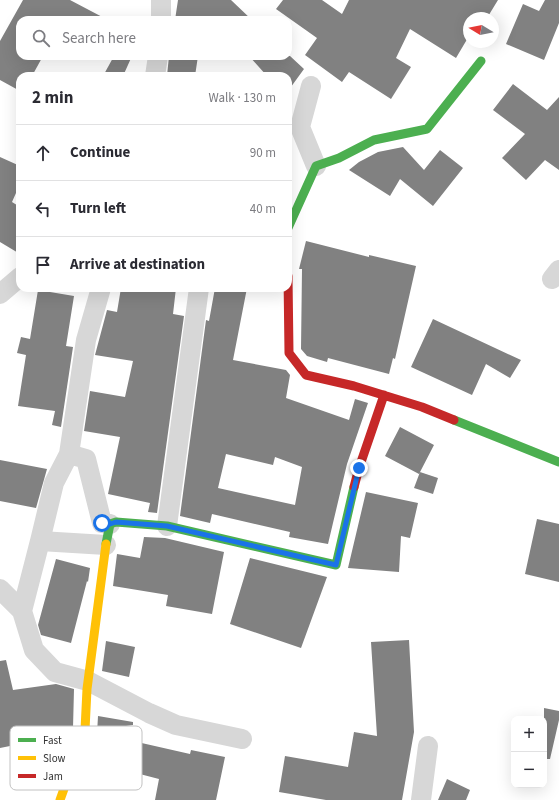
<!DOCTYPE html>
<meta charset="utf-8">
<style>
:root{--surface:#fff;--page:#f7f7f7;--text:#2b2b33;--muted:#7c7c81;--line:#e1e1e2}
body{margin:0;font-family:"Source Sans 3",sans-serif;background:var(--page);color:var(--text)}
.controls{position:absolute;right:12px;bottom:12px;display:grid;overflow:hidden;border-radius:8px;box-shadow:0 4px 16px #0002}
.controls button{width:36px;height:36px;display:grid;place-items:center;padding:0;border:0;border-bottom:1px solid var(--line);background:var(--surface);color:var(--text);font:20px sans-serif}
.compass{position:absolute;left:463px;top:12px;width:36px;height:36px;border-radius:50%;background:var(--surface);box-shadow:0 4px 16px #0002;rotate:280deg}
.stop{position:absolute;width:12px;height:12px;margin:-9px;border:3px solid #1a73e8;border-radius:50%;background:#fff}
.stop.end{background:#1a73e8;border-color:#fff;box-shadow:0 1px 4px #0008}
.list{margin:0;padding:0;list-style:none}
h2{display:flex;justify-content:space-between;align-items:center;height:52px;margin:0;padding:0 16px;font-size:17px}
h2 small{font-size:13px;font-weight:400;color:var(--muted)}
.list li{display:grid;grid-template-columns:26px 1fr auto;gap:12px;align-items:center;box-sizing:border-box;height:56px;padding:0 16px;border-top:1px solid var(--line)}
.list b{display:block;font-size:15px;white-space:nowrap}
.list em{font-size:13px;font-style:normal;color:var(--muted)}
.icon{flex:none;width:22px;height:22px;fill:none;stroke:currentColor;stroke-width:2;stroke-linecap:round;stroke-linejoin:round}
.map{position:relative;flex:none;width:559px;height:800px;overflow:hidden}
.search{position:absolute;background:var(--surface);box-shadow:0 4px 16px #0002;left:16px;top:16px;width:276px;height:44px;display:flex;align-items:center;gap:10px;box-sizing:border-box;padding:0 14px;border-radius:12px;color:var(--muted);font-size:15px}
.panel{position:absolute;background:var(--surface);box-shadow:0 4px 16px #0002;left:16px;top:72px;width:276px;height:220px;border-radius:12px}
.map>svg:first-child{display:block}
</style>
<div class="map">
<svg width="559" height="800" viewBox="0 0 559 800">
<rect width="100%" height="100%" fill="#fff"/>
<path fill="#818181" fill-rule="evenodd" d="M23,0H70L108,20H20V56H43L32,76H20V91L0,80V41Z
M178,0H231L252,20H175Z
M283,0H322L342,14L349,0H498L487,18H469V36L456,58L410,29L396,58L411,67L391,99L349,72L342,82L305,55L317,38L276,9Z
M545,0H559V23L544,60L506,44L523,4L539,11Z
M114,56H132L123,76H103Z
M169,56H198L195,76H167Z
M249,56H290L304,69L288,91V76H267Z
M513,84L547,110L559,97V170L545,160L526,180L502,158L525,134L493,110Z
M403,147L424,170L440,150L463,168L433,206L400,179L390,196L349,170L359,162L378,152Z
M0,157L20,166V184L12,202L20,207V254L0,242Z
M306,241L369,257V255L416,266L395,359L393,358L389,374L328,358L327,362L307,356L301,349L302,269H299Z
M121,288H176L173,314L184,316L157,513L148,512L150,503L108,494L120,437L84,431L90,391L125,397L133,361L95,355L107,310L117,312Z
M215,288H247L233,360L286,370L290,375L286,398L349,420L355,399L368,403L347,464L328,544L289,537L290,532L212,514L210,523L180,516L206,320L209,321ZM226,454L273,465L275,457L302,467L295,505L218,488Z
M38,290L74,296L66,346L73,347L61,427L52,425L55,411L18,406L26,355L17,353L21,337L30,339Z
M433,319L521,360L510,378L486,364L472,395L411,367Z
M400,427L434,445L419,474L385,456Z
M0,460L47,469L36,508L0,501Z
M420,472L438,478L433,494L414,488Z
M366,492L418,503L410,538L401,536L399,572L348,568Z
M537,519L559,524V582L525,574Z
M144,537L165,538L224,552L212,614L166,606L168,595L113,586L117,554L140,558Z
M250,558L327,577L301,648L230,624Z
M56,559L90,568L88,582L87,581L71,643L41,635L38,625Z
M409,640L414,732L402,800H326L279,792L285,756L348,767L354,732L377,736L371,642Z
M106,641L135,647L129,677L102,671Z
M6,660L13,690L56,684L74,689L73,728L70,734L0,748V661Z
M544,708L559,711V720L550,759H544Z
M98,716L133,722V725L126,726L124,739L190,754L191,750L225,757L216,800H155L159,779L132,772L133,768L89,761L97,734Z
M447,779L470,790L466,800H438Z"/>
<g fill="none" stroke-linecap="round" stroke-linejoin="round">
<path stroke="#d7d7d7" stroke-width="20" d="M161,20V0
M155,76L158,56
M311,86L300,127L316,166
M552,279L559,270
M0,294L20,277
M69,454L86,459L102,523L110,524
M167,526L199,288
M40,541L54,483L69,454L86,340L101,288
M106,545L40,541L22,611L34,650L55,672L88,681L149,713L176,725L242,739
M0,589L22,611
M421,800L428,746"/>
<path stroke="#4caf50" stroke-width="9" d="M288,228L316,166L339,158L374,140L427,129L481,61
M454,420L559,462
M106,544L110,524L116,522L167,526L336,565L354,487"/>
<path stroke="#ffc107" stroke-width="9" d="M60,800L85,730L87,689L106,544"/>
<path stroke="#c62828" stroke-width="9" d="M288,276L289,353L306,375L354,386L422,407L454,420
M354,487L359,468L384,395"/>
</g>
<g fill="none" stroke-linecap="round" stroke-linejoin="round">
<path stroke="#1a73e8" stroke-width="5" d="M102,523L110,524L116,522L167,526L336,565L359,468"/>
</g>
<rect x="10" y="726" width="132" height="64" rx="6" fill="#fff" stroke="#c2c2c2" stroke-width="1"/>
<rect x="18" y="738" width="18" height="4" fill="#4caf50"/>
<rect x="18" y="756" width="18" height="4" fill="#ffc107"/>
<rect x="18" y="774" width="18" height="4" fill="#c62828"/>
<g font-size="11" fill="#333">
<text x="43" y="744">Fast</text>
<text x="43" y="762">Slow</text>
<text x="43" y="780">Jam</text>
</g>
</svg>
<div class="controls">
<button>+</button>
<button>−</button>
</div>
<svg class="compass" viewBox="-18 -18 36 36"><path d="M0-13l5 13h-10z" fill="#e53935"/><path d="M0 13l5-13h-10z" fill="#7c7c81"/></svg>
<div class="stop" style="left:102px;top:523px"></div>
<div class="stop end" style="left:359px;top:468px"></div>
<div class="search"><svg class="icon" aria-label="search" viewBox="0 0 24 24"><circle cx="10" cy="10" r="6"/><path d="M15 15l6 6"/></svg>Search here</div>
<section class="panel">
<h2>2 min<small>Walk · 130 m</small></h2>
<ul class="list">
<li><svg class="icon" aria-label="ahead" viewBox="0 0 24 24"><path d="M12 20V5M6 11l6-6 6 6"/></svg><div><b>Continue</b></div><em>90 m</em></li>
<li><svg class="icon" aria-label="left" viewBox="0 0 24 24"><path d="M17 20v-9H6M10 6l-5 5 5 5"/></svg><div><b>Turn left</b></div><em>40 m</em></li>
<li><svg class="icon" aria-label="arrive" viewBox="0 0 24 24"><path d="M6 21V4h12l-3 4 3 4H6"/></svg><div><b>Arrive at destination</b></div></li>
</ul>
</section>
</div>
